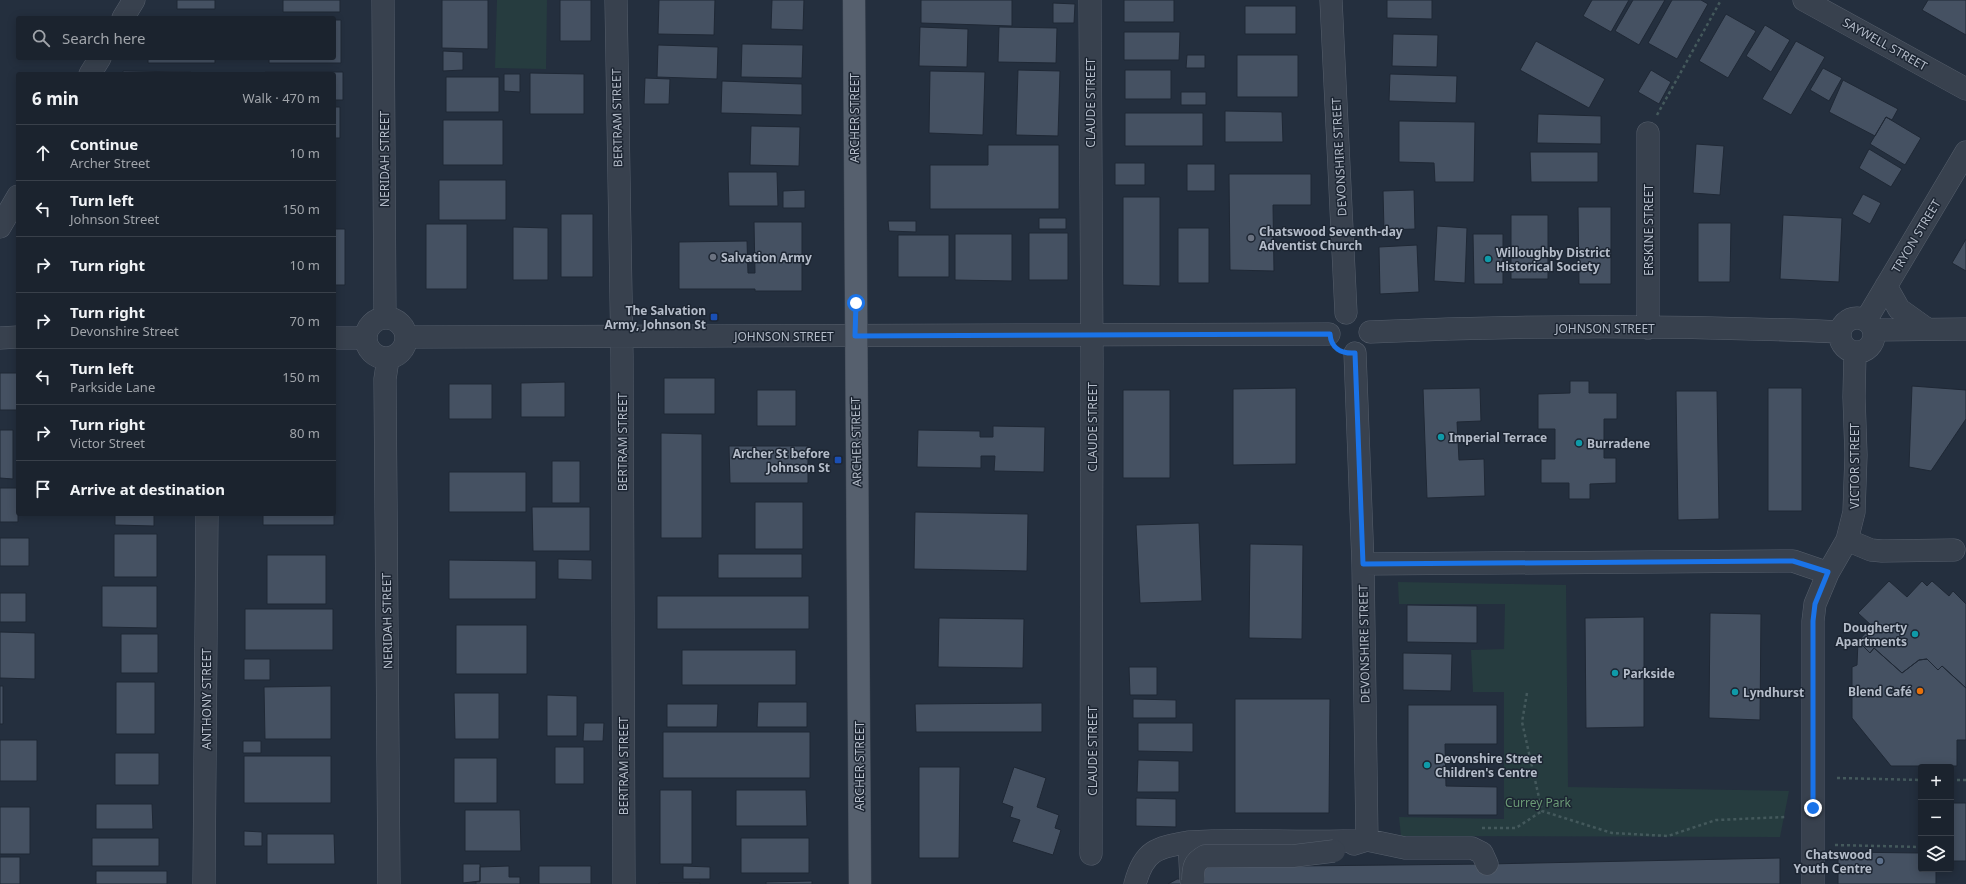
<!DOCTYPE html>
<meta charset="utf-8">
<style>
:root{--surface:#1b232e;--page:#242b36;--text:#f1f3f6;--muted:#a0a4aa;--line:#39404a}
body{margin:0;font-family:"Noto Sans",sans-serif;background:var(--page);color:var(--text)}
.controls{position:absolute;right:12px;bottom:12px;display:grid;overflow:hidden;border-radius:4px;box-shadow:0 2px 10px #0003}
.controls button{width:36px;height:36px;display:grid;place-items:center;padding:0;border:0;border-bottom:1px solid var(--line);background:var(--surface);color:var(--text);font:20px sans-serif}
.stop{position:absolute;width:12px;height:12px;margin:-9px;border:3px solid #1a73e8;border-radius:50%;background:#fff}
.stop.end{background:#1a73e8;border-color:#fff;box-shadow:0 1px 4px #0008}
.list{margin:0;padding:0;list-style:none}
h2{display:flex;justify-content:space-between;align-items:center;height:52px;margin:0;padding:0 16px;font-size:17px}
h2 small{font-size:13px;font-weight:400;color:var(--muted)}
.list li{display:grid;grid-template-columns:26px 1fr auto;gap:12px;align-items:center;box-sizing:border-box;height:56px;padding:0 16px;border-top:1px solid var(--line)}
.list b{display:block;font-size:15px;white-space:nowrap}
.list p{margin:0;font-size:13px;white-space:nowrap;color:var(--muted)}
.list em{font-size:13px;font-style:normal;color:var(--muted)}
.icon{flex:none;width:22px;height:22px;fill:none;stroke:currentColor;stroke-width:2;stroke-linecap:round;stroke-linejoin:round}
.map{position:relative;flex:none;width:1966px;height:884px;overflow:hidden}
.search{position:absolute;background:var(--surface);box-shadow:0 2px 10px #0003;left:16px;top:16px;width:320px;height:44px;display:flex;align-items:center;gap:10px;box-sizing:border-box;padding:0 14px;border-radius:4px;color:var(--muted);font-size:15px}
.panel{position:absolute;background:var(--surface);box-shadow:0 2px 10px #0003;left:16px;top:72px;width:320px;height:444px;border-radius:4px}
.map>svg:first-child{display:block}
</style>
<div class="map">
<svg width="1966" height="884" viewBox="0 0 1966 884">
<rect width="100%" height="100%" fill="#242f3e"/>
<path fill="#263c3f" d="M497,0H547L546,69L495,68Z
M1398,582L1566,585L1568,787L1789,791L1780,837L1401,836L1399,817L1504,819V692H1473L1471,650L1504,649L1505,604H1399Z"/>
<path fill="#455162" stroke="#1f2835" d="M177,0H215V9H177Z
M283,0H340V12H283Z
M442,0H488V49L442,48Z
M560,0H591V41H560Z
M659,0H715L714,35L658,34Z
M772,0H804L803,30L771,29Z
M921,0H1012V26L921,23Z
M1124,0H1174V22H1124Z
M1387,0H1432V19L1387,18Z
M1592,0H1629L1611,32L1583,16Z
M1633,0H1665L1639,45L1615,31Z
M1672,0H1701L1708,4L1677,59L1648,43Z
M1928,0H1966V35L1922,10Z
M1053,3L1075,4L1074,23H1053Z
M1245,6H1296V34H1245Z
M1726,14L1756,31L1728,78L1699,61Z
M334,20H341V63H269V58H334Z
M1765,25L1790,40L1771,72L1746,56Z
M920,27L968,29L967,67L919,66Z
M999,27L1057,28L1056,63L998,62Z
M1124,32H1180L1179,60H1124Z
M1393,34L1438,35L1437,67L1392,66Z
M1536,41L1605,79L1589,108L1520,70Z
M1796,41L1825,57L1791,115L1762,99Z
M742,44L803,45L802,78L741,77Z
M658,45L718,47L717,79L657,77Z
M443,51L463,52V70L443,71Z
M1187,55H1205V68H1186Z
M1237,55H1298V97H1237Z
M148,58H215V63H148Z
M1823,68L1842,78L1829,101L1810,90Z
M1018,70L1060,71L1058,136L1016,135Z
M1125,70H1171V99H1125Z
M1651,70L1671,82L1659,104L1638,92Z
M123,71L191,72V74H123Z
M930,71L985,72L983,135L929,133Z
M265,72H343V100H334V74H265Z
M530,73L584,74V114H530Z
M504,74H520V92L504,91Z
M1390,74L1457,76L1456,103L1389,101Z
M446,77H499V112H446Z
M645,78L670,79L669,104H644Z
M1843,80L1898,109L1892,120L1886,117L1875,136L1829,112Z
M722,81L802,84V115L721,113Z
M1181,92H1206V105H1181Z
M334,107H340V138H334Z
M1225,111L1282,112L1283,142H1225Z
M1125,113H1203V146H1125Z
M1538,114L1601,116V144L1537,143Z
M1886,117L1921,138L1905,165L1870,144Z
M443,120H503V165H443Z
M1399,121L1475,122L1474,182H1435L1434,163L1399,162Z
M751,126L800,127L799,166L750,165Z
M1696,144L1724,146L1720,195L1693,193Z
M988,145H1059V209H930V165H988Z
M1869,149L1902,169L1891,187L1859,168Z
M1530,152H1598V182H1531Z
M1115,163H1145V185H1115Z
M1187,164H1215V191H1187Z
M728,172H777L778,206H729Z
M1229,174H1311V205H1273L1274,271L1230,270Z
M439,180H506V220H439Z
M805,190V208H783V191Z
M1414,190L1415,229L1384,230L1383,191Z
M1863,194L1881,203L1870,224L1852,214Z
M1123,197H1160V286L1123,285Z
M1578,207H1611V284H1579Z
M561,214H593V277H561Z
M1511,215H1548V279H1511Z
M1783,215L1842,218L1839,282L1780,279Z
M1039,218H1066V229H1039Z
M888,221H916V232L889,231Z
M754,222H802V291H755V289H679V242L747,241L748,273H755Z
M1698,223H1731L1730,282H1698Z
M426,224H467V289H426Z
M1437,226L1467,228L1465,283L1434,281Z
M513,227L548,228V280H513Z
M1178,228H1209V283H1178Z
M334,229H345V285H334Z
M1029,233H1068V280H1029Z
M955,234H1012V281L955,280Z
M1473,234H1503V284H1474Z
M898,235H949V277H898Z
M1966,239V271L1952,263Z
M1417,245L1419,292L1380,294L1379,247Z
M0,373H18V410H0Z
M664,378H715V414H664Z
M1570,381H1589V393H1617V419H1604V458H1616V483L1590,484V499H1569V483H1541V459H1555V429H1538V394L1570,393Z
M565,382V417H521V383Z
M449,384H492V419H449Z
M1912,386L1966,390V419L1931,471L1909,467Z
M1296,388V464L1233,465V389Z
M1480,388L1481,421L1457,422L1459,460L1484,459L1485,496L1427,498L1423,389Z
M1768,388H1802V511H1768Z
M757,390H796V426H757Z
M1123,390H1170V478H1123Z
M1676,391H1717L1719,519L1678,520Z
M993,426L1045,427L1044,472L994,471L995,456H981V468L917,467L918,430L980,431V437H993Z
M0,430H13V479L0,478Z
M661,433L702,434V538H661Z
M729,446H808V483H730Z
M552,461H580V503H552Z
M449,472H526V512H449Z
M0,488H18V522H0Z
M755,502H803V549H755Z
M532,507H590V551H533Z
M915,512L1028,514L1027,571L914,569Z
M115,514H154V526L115,525Z
M263,514H334V525H263Z
M1199,523L1202,601L1140,603L1136,525Z
M114,534H157V577H114Z
M0,538H29V566H0Z
M1250,544L1303,545L1302,639L1249,638Z
M718,554H802V578H718Z
M267,555H326V604H267Z
M558,559L592,560V580L558,579Z
M449,560L536,561V599H449Z
M1889,581L1907,597L1922,581L1927,586L1932,581L1949,596L1953,591L1966,604V688L1942,666L1938,670L1927,659L1919,660L1902,673L1874,648L1870,653L1858,641L1872,626L1858,613Z
M102,586H157V628L102,627Z
M0,593H26V622H0Z
M657,596H809V629H657Z
M1407,605L1477,606V643L1407,642Z
M245,609H333V650H245Z
M1710,613L1761,614L1760,720L1709,718Z
M1644,617V727L1586,728L1585,618Z
M939,618L1024,619L1023,668L938,667Z
M456,625H527V674H456Z
M0,632L35,633V679L0,678Z
M121,634H158V673H121Z
M1858,641L1870,653L1874,648L1902,673L1919,660L1927,659L1938,670L1942,666L1966,688V740H1957V766H1891L1852,718V667L1857,665Z
M682,650H796V685H682Z
M1403,653L1452,654L1451,691L1403,690Z
M244,659H270V680H244Z
M1129,667H1157V695H1130Z
M116,682H155V734H116Z
M0,686H3V724H0Z
M331,686V739H265L264,687Z
M454,693H499V739H455Z
M547,695L577,696V736H547Z
M1133,699L1176,700V718H1133Z
M1235,699H1330L1329,813H1235Z
M758,702H807V727H757Z
M1042,703V732H916L915,704Z
M667,704H718L717,727H667Z
M1408,705H1497V744H1445L1446,786L1497,787V815H1408Z
M584,723H604L603,741H583Z
M1138,723H1193V752L1138,751Z
M663,732H810V778H663Z
M0,740H37V781H0Z
M243,741H261V753H243Z
M555,747H584V784H555Z
M115,753H159V785H115Z
M244,756H331V803H244Z
M454,758H497V803H454Z
M1138,760L1179,761V792H1137Z
M919,767H960L959,858H919Z
M1014,767L1046,778L1037,807L1059,815L1055,828L1061,830L1053,855L1012,842L1020,820L1010,817L1013,807L1002,803Z
M660,790H692V864H660Z
M736,790H806L807,826H736Z
M1136,798L1176,799V827L1136,826Z
M1951,803H1966V861H1951Z
M96,804H152L153,829H96Z
M0,807H30V854H0Z
M465,810H520L521,851H465Z
M244,831L262,832V846H244Z
M267,834H334L335,864H267Z
M92,838H159V866H92Z
M741,838H809V873H741Z
M1838,852L1921,853V869H1936V884H1838Z
M0,857H20V884H0Z
M1780,858V884H1168L1177,879L1204,880L1203,867L1487,864Z
M463,864H480V881L463,883Z
M509,866V877H520V884H476V882H480V867Z
M539,866H591V884H539Z
M683,866L710,867V879H683Z
M96,871H167V884H96Z
M812,881V884H766V882Z
M659,883H700V884H659Z"/>
<g fill="none" stroke-linecap="round" stroke-linejoin="round">
<defs>
<path id="minor" d="M383,0L385,318
M616,0L622,356L624,884
M1090,0L1092,361L1091,854
M1331,0L1346,313
M1804,0L1966,89
M123,18L134,0
M90,74L100,58
M0,227L18,196
M1886,286L1899,309L1927,329
M366 338a20 20 0 1 1 40 0a20 20 0 1 1-40 0Z
M1840 335a17 17 0 1 1 34 0a17 17 0 1 1-34 0Z
M1866,320L1966,152
M1648,328V133
M1874,330L1966,329
M1370,332C1526,325 1683,325 1839,332
M407,337L1329,334
M0,338L18,337
M334,338H366
M388,359L385,379L389,884
M1847,540L1871,550L1882,551L1954,550
M1363,564L1793,561L1828,573
M1354,844L1367,840L1405,848H1472L1482,853L1487,864
M1191,880L1189,842C1248,838 1307,844 1367,840L1363,564L1355,353
M204,884L207,514
M1135,884C1144,850 1156,848 1189,842
M1813,884V621L1815,604L1828,573L1847,540L1854,512L1856,455L1854,397L1855,352"/>
<path id="major" d="M854,0L860,884"/>
</defs>
<use href="#minor" stroke="#565f6c" stroke-width="23"/>
<use href="#major" stroke="#414a57" stroke-width="23"/>
<path stroke="#44595c" stroke-width="2.5" stroke-dasharray="3 3" stroke-linecap="butt" d="M1657,115L1721,0
M1527,693L1522,722L1542,811L1612,833L1668,836L1716,820L1786,817
M1837,778L1921,780
M1951,780H1966
M1482,828H1516L1542,811
M1835,845L1921,847"/>
<use href="#minor" stroke="#38414e" stroke-width="22"/>
<use href="#major" stroke="#56606e" stroke-width="22"/>
<defs>
<path id="minor-bridge" d="M1193,880C1193,867 1194,862 1205,856H1293L1334,851"/>
</defs>
<use href="#minor-bridge" stroke="#565f6c" stroke-width="23" stroke-linecap="butt"/>
<use href="#minor-bridge" stroke="#38414e" stroke-width="22"/>
</g>
<g fill="none" stroke-linecap="round" stroke-linejoin="round">
<path stroke="#1a73e8" stroke-width="5" d="M856,303L855,336L1330,334C1331,348 1341,354 1355,353L1363,564L1793,561L1828,572L1815,604L1813,621V808"/>
</g>
<g fill="#6b7280" stroke="#1d2633" stroke-width="1.5">
<circle cx="1251" cy="238" r="4"/>
<circle cx="713" cy="257" r="4"/>
</g>
<g fill="#0f9aa8" stroke="#1d2633" stroke-width="1.5">
<circle cx="1488" cy="259" r="4"/>
<circle cx="1441" cy="437" r="4"/>
<circle cx="1579" cy="443" r="4"/>
<circle cx="1915" cy="634" r="4"/>
<circle cx="1615" cy="673" r="4"/>
<circle cx="1735" cy="692" r="4"/>
<circle cx="1427" cy="765" r="4"/>
</g>
<g fill="#1a4fb4" stroke="#1d2633" stroke-width="1.5">
<rect x="710" y="313" width="8" height="8" rx="2"/>
<rect x="834" y="456" width="8" height="8" rx="2"/>
</g>
<circle fill="#e8710a" stroke="#1d2633" stroke-width="1.5" cx="1920" cy="691" r="4"/>
<circle fill="#5c6f8a" stroke="#1d2633" stroke-width="1.5" cx="1880" cy="861" r="4"/>
<g text-anchor="middle" dominant-baseline="central" stroke-width="3" stroke-linejoin="round" paint-order="stroke">
<g font-size="12" fill="#b4bcc9" stroke="#1d2633">
<text transform="translate(1885 44) rotate(29)">SAYWELL STREET</text>
<text transform="translate(1090 103) rotate(-90)">CLAUDE STREET</text>
<text transform="translate(617 118) rotate(-91)">BERTRAM STREET</text>
<text transform="translate(854 118) rotate(-90)">ARCHER STREET</text>
<text transform="translate(1339 157) rotate(-93)">DEVONSHIRE STREET</text>
<text transform="translate(384 159) rotate(-90)">NERIDAH STREET</text>
<text transform="translate(1648 230) rotate(-90)">ERSKINE STREET</text>
<text transform="translate(1916 236) rotate(-59)">TRYON STREET</text>
<text x="1605" y="328">JOHNSON STREET</text>
<text x="784" y="336">JOHNSON STREET</text>
<text transform="translate(1092 427) rotate(-90)">CLAUDE STREET</text>
<text transform="translate(622 442) rotate(-90)">BERTRAM STREET</text>
<text transform="translate(856 442) rotate(-91)">ARCHER STREET</text>
<text transform="translate(1854 466) rotate(-90)">VICTOR STREET</text>
<text transform="translate(387 621) rotate(-91)">NERIDAH STREET</text>
<text transform="translate(1364 644) rotate(-91)">DEVONSHIRE STREET</text>
<text transform="translate(206 699) rotate(-90)">ANTHONY STREET</text>
<text transform="translate(1092 751) rotate(-90)">CLAUDE STREET</text>
<text transform="translate(623 766) rotate(-90)">BERTRAM STREET</text>
<text transform="translate(859 766) rotate(-90)">ARCHER STREET</text>
</g>
<g font-size="12" font-weight="bold" fill="#b4bcc9" stroke="#1d2633" text-anchor="start">
<text x="1259" y="231">Chatswood Seventh-day<tspan x="1259" dy="14">Adventist Church</tspan></text>
<text x="1496" y="252">Willoughby District<tspan x="1496" dy="14">Historical Society</tspan></text>
<text x="721" y="257">Salvation Army</text>
<text x="706" y="310" text-anchor="end">The Salvation<tspan x="706" dy="14">Army, Johnson St</tspan></text>
<text x="1449" y="437">Imperial Terrace</text>
<text x="1587" y="443">Burradene</text>
<text x="830" y="453" text-anchor="end">Archer St before<tspan x="830" dy="14">Johnson St</tspan></text>
<text x="1907" y="627" text-anchor="end">Dougherty<tspan x="1907" dy="14">Apartments</tspan></text>
<text x="1623" y="673">Parkside</text>
<text x="1912" y="691" text-anchor="end">Blend Café</text>
<text x="1743" y="692">Lyndhurst</text>
<text x="1435" y="758">Devonshire Street<tspan x="1435" dy="14">Children's Centre</tspan></text>
<text x="1872" y="854" text-anchor="end">Chatswood<tspan x="1872" dy="14">Youth Centre</tspan></text>
</g>
<g font-size="12" fill="#6b9a76" stroke="#1d2633">
<text x="1538" y="802">Currey Park</text>
</g>
</g>
</svg>
<div class="controls">
<button>+</button>
<button>−</button>
<button><svg class="icon" aria-label="layers" viewBox="0 0 24 24"><path d="M12 4l9 5-9 5-9-5zM3 14l9 5 9-5"/></svg></button>
</div>
<div class="stop" style="left:856px;top:303px"></div>
<div class="stop end" style="left:1813px;top:808px"></div>
<div class="search"><svg class="icon" aria-label="search" viewBox="0 0 24 24"><circle cx="10" cy="10" r="6"/><path d="M15 15l6 6"/></svg>Search here</div>
<section class="panel">
<h2>6 min<small>Walk · 470 m</small></h2>
<ul class="list">
<li><svg class="icon" aria-label="ahead" viewBox="0 0 24 24"><path d="M12 20V5M6 11l6-6 6 6"/></svg><div><b>Continue</b><p>Archer Street</p></div><em>10 m</em></li>
<li><svg class="icon" aria-label="left" viewBox="0 0 24 24"><path d="M17 20v-9H6M10 6l-5 5 5 5"/></svg><div><b>Turn left</b><p>Johnson Street</p></div><em>150 m</em></li>
<li><svg class="icon" aria-label="right" viewBox="0 0 24 24"><path d="M7 20v-9h11M14 6l5 5-5 5"/></svg><div><b>Turn right</b></div><em>10 m</em></li>
<li><svg class="icon" aria-label="right" viewBox="0 0 24 24"><path d="M7 20v-9h11M14 6l5 5-5 5"/></svg><div><b>Turn right</b><p>Devonshire Street</p></div><em>70 m</em></li>
<li><svg class="icon" aria-label="left" viewBox="0 0 24 24"><path d="M17 20v-9H6M10 6l-5 5 5 5"/></svg><div><b>Turn left</b><p>Parkside Lane</p></div><em>150 m</em></li>
<li><svg class="icon" aria-label="right" viewBox="0 0 24 24"><path d="M7 20v-9h11M14 6l5 5-5 5"/></svg><div><b>Turn right</b><p>Victor Street</p></div><em>80 m</em></li>
<li><svg class="icon" aria-label="arrive" viewBox="0 0 24 24"><path d="M6 21V4h12l-3 4 3 4H6"/></svg><div><b>Arrive at destination</b></div></li>
</ul>
</section>
</div>
